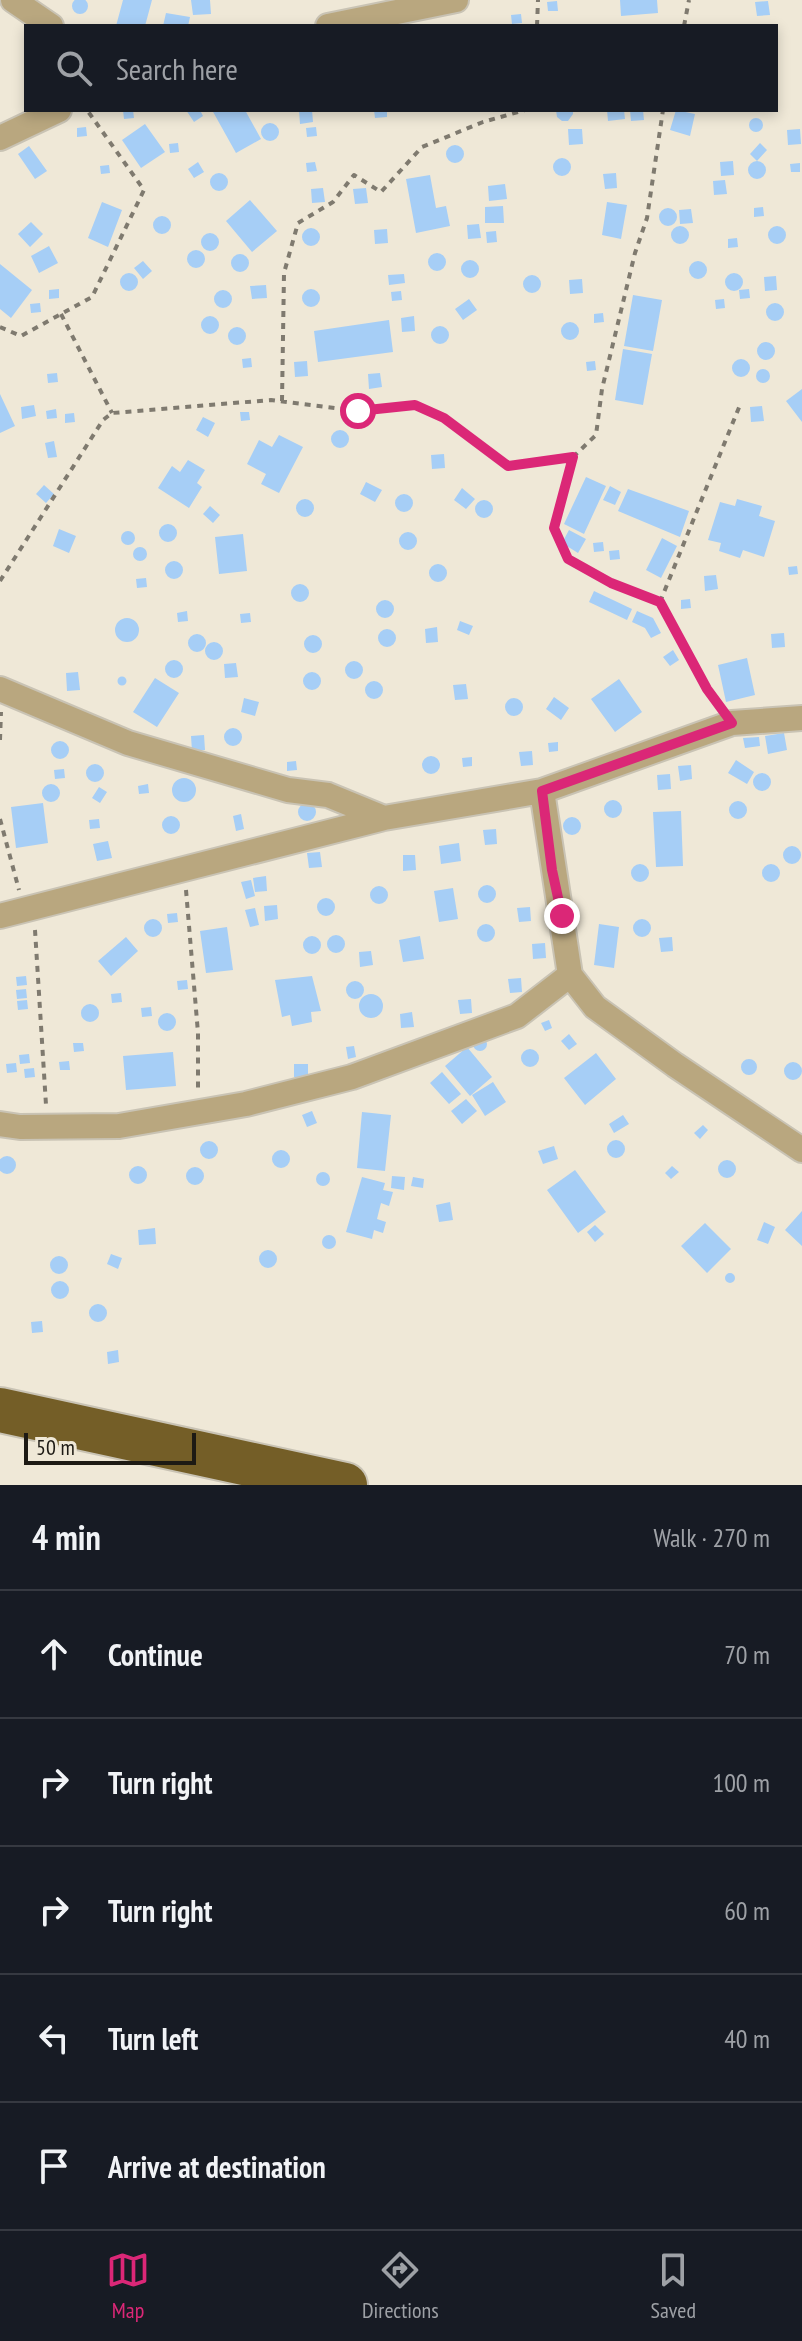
<!DOCTYPE html>
<meta charset="utf-8">
<style>
:root{--surface:#171b24;--page:#20242c;--text:#f1f3f6;--muted:#9ea1a6;--line:#363941;--accent:#db2777}
body{margin:0;font-family:"PT Sans Narrow",sans-serif;background:var(--page);color:var(--text)}
.scale{position:absolute;left:24px;bottom:20px;width:172px;box-sizing:border-box;padding-left:8px;border:4px solid #1d1a14;border-top:0;font-size:22px;line-height:28px;white-space:nowrap;color:#1d1a14;-webkit-text-stroke:6px #efe8d7;paint-order:stroke}
.stop{position:absolute;width:24px;height:24px;margin:-18px;border:6px solid #db2777;border-radius:50%;background:#fff}
.stop.end{background:#db2777;border-color:#fff;box-shadow:0 2px 8px #0008}
.list{margin:0;padding:0;list-style:none}
h2{display:flex;justify-content:space-between;align-items:center;height:104px;margin:0;padding:0 32px;font-size:34px}
h2 small{font-size:26px;font-weight:400;color:var(--muted)}
.list li{display:grid;grid-template-columns:52px 1fr auto;gap:24px;align-items:center;box-sizing:border-box;height:128px;padding:0 32px;border-top:2px solid var(--line)}
.list b{display:block;font-size:30px;white-space:nowrap}
.list em{font-size:26px;font-style:normal;color:var(--muted)}
.icon{flex:none;width:44px;height:44px;fill:none;stroke:currentColor;stroke-width:2;stroke-linecap:round;stroke-linejoin:round}
.map{position:relative;flex:none;width:802px;height:1485px;overflow:hidden}
.search{position:absolute;background:var(--surface);box-shadow:0 4px 12px #0003;left:24px;right:24px;top:24px;height:88px;display:flex;align-items:center;gap:20px;box-sizing:border-box;padding:0 28px;border-radius:0px;color:var(--muted);font-size:30px}
.sheet{height:744px;background:var(--surface)}
nav{display:flex;justify-content:space-around;align-items:center;box-sizing:border-box;height:112px;border-top:2px solid var(--line);background:var(--surface);font-size:22px;color:var(--muted)}
nav a{display:grid;justify-items:center;gap:4px}
nav .on{color:var(--accent)}
.map>svg:first-child{display:block}
</style>
<div class="map">
<svg width="802" height="1485" viewBox="0 0 802 1485">
<rect width="100%" height="100%" fill="#efe8d7"/>
<path fill="#a6cef6" d="M72 6a8 8 0 1 1 16 0a8 8 0 1 1-16 0Z
M123,0H152L145,26H116Z
M191,0H210L211,14L193,15Z
M620,0H657L658,13L621,16Z
M557,1L558,11H548L547,2Z
M768,1L770,15L757,16L755,2Z
M166,13L190,17L188,26H163Z
M521,14L522,23L512,24L511,15Z
M123,110H133L134,118L124,119Z
M186,110H200L203,116L194,122Z
M212,110H245L261,139L236,153Z
M299,110H312L313,122L300,124Z
M374,110H387V117L375,118Z
M556,110H573V114L568,121H562L557,117Z
M607,110H624L625,119L608,121Z
M630,110H643L644,120L631,121Z
M676,110L695,114L690,136L670,130Z
M749 125a7 7 0 1 1 14 0a7 7 0 1 1-14 0Z
M261 132a9 9 0 1 1 18 0a9 9 0 1 1-18 0Z
M145,124L165,152L141,168L122,140Z
M86,127L87,136L77,137V128Z
M316,127L317,136L307,137L306,128Z
M568,129H582L583,144L569,145Z
M800,129L801,144L788,145L787,130Z
M178,143L179,152L170,153L169,144Z
M760,143L767,150L757,161L750,154Z
M446 154a9 9 0 1 1 18 0a9 9 0 1 1-18 0Z
M29,146L47,171L35,179L18,154Z
M553 167a9 9 0 1 1 18 0a9 9 0 1 1-18 0Z
M748 170a9 9 0 1 1 18 0a9 9 0 1 1-18 0Z
M733,161L734,175L721,176L720,162Z
M198,162L204,172L194,178L188,169Z
M315,162L317,171L307,172L306,163Z
M800,163V172H791L790,164Z
M109,165L110,173L101,174L100,166Z
M210 182a9 9 0 1 1 18 0a9 9 0 1 1-18 0Z
M616,173L617,188L605,189L603,174Z
M430,175L436,208L446,206L450,226L416,233L406,179Z
M725,180L727,194L714,195L713,181Z
M505,184L507,199L489,201L488,186Z
M323,188L325,202L312,203L311,189Z
M366,188L368,203L355,204L353,189Z
M250,200L277,231L252,252L226,221Z
M102,202L122,210L108,247L88,238Z
M607,202L627,205L621,239L602,235Z
M503,206L504,223H485V207Z
M763,207L764,216L754,217V208Z
M659 217a9 9 0 1 1 18 0a9 9 0 1 1-18 0Z
M691,209L693,223L680,224L679,210Z
M153 225a9 9 0 1 1 18 0a9 9 0 1 1-18 0Z
M31,222L43,234L30,247L18,234Z
M479,224L481,238L468,239L467,225Z
M768 235a9 9 0 1 1 18 0a9 9 0 1 1-18 0Z
M671 235a9 9 0 1 1 18 0a9 9 0 1 1-18 0Z
M302 237a9 9 0 1 1 18 0a9 9 0 1 1-18 0Z
M387,229L388,243L375,244L374,230Z
M496,231L497,242L487,243L486,232Z
M201 242a9 9 0 1 1 18 0a9 9 0 1 1-18 0Z
M737,238L738,247L728,248V239Z
M49,246L58,263L39,273L31,256Z
M187 259a9 9 0 1 1 18 0a9 9 0 1 1-18 0Z
M428 262a9 9 0 1 1 18 0a9 9 0 1 1-18 0Z
M231 263a9 9 0 1 1 18 0a9 9 0 1 1-18 0Z
M461 269a9 9 0 1 1 18 0a9 9 0 1 1-18 0Z
M689 270a9 9 0 1 1 18 0a9 9 0 1 1-18 0Z
M143,261L152,271L143,279L134,268Z
M0,264L32,290L11,318L0,309Z
M725 282a9 9 0 1 1 18 0a9 9 0 1 1-18 0Z
M120 282a9 9 0 1 1 18 0a9 9 0 1 1-18 0Z
M404,274L405,283L389,285L388,275Z
M523 284a9 9 0 1 1 18 0a9 9 0 1 1-18 0Z
M776,276L777,290L765,291L764,277Z
M582,279L583,293L570,294L569,280Z
M266,285L267,298L252,299L250,286Z
M59,289V298L49,299V290Z
M749,289L750,298L740,299L739,290Z
M302 298a9 9 0 1 1 18 0a9 9 0 1 1-18 0Z
M214 299a9 9 0 1 1 18 0a9 9 0 1 1-18 0Z
M401,291L402,300L392,301L391,292Z
M633,295L662,300L653,351L624,346Z
M469,299L477,310L463,320L455,309Z
M724,299L725,308L716,309L715,300Z
M766 312a9 9 0 1 1 18 0a9 9 0 1 1-18 0Z
M40,303L41,312L31,313L30,304Z
M603,313L604,322L594,323V314Z
M414,316L415,331L402,332L401,318Z
M201 325a9 9 0 1 1 18 0a9 9 0 1 1-18 0Z
M389,320L393,352L318,362L314,331Z
M561 331a9 9 0 1 1 18 0a9 9 0 1 1-18 0Z
M431 335a9 9 0 1 1 18 0a9 9 0 1 1-18 0Z
M228 336a9 9 0 1 1 18 0a9 9 0 1 1-18 0Z
M757 351a9 9 0 1 1 18 0a9 9 0 1 1-18 0Z
M623,349L652,354L643,405L615,400Z
M251,358L252,367L243,368L242,359Z
M732 368a9 9 0 1 1 18 0a9 9 0 1 1-18 0Z
M307,361L308,376L295,377L294,362Z
M595,361L596,370L587,371L586,362Z
M756 376a7 7 0 1 1 14 0a7 7 0 1 1-14 0Z
M57,373L58,382L48,383L47,374Z
M380,373L382,387L369,389L368,374Z
M802,389V422L786,401Z
M0,394L15,426L0,433Z
M34,405L36,416L22,419L21,407Z
M762,406L764,421L751,422L750,407Z
M56,409L57,418L47,419L46,411Z
M240,412H249L250,420L241,421Z
M74,413L75,422L65,423V414Z
M203,417L215,423L208,437L196,430Z
M331 439a9 9 0 1 1 18 0a9 9 0 1 1-18 0Z
M279,435L303,447L279,493L261,484L266,474L247,464L259,440L272,447Z
M54,441L57,457L48,458L45,443Z
M444,454L445,468L432,469L431,455Z
M188,460L205,470L197,483L202,487L189,508L158,488L172,466L180,472Z
M586,477L606,486L584,534L564,524Z
M366,482L382,490L375,502L360,494Z
M44,485L54,494L46,503L36,494Z
M610,486L621,492L615,505L603,500Z
M462,488L475,499L466,509L454,500Z
M628,489L689,511L680,537L618,511Z
M395 503a9 9 0 1 1 18 0a9 9 0 1 1-18 0Z
M737,499L762,506L759,516L775,521L764,557L743,550L740,558L719,551L721,543L708,540L720,502L735,506Z
M296 508a9 9 0 1 1 18 0a9 9 0 1 1-18 0Z
M475 509a9 9 0 1 1 18 0a9 9 0 1 1-18 0Z
M210,506L220,515L213,523L203,514Z
M159 533a9 9 0 1 1 18 0a9 9 0 1 1-18 0Z
M59,529L76,536L69,553L53,546Z
M569,530L586,539L578,553L562,543Z
M121 538a7 7 0 1 1 14 0a7 7 0 1 1-14 0Z
M399 541a9 9 0 1 1 18 0a9 9 0 1 1-18 0Z
M243,534L247,571L219,574L215,537Z
M662,538L677,546L661,578L646,570Z
M603,542L604,551L594,552L593,543Z
M133 554a7 7 0 1 1 14 0a7 7 0 1 1-14 0Z
M619,550L620,559L610,560L609,551Z
M165 570a9 9 0 1 1 18 0a9 9 0 1 1-18 0Z
M429 573a9 9 0 1 1 18 0a9 9 0 1 1-18 0Z
M797,566L798,574L789,575L788,567Z
M716,575L718,589L705,591L704,576Z
M146,578L147,587L137,588L136,579Z
M291 593a9 9 0 1 1 18 0a9 9 0 1 1-18 0Z
M594,591L632,609L627,620L589,602Z
M690,599L691,608L681,609V600Z
M376 609a9 9 0 1 1 18 0a9 9 0 1 1-18 0Z
M187,611L188,621L178,622L177,613Z
M637,611L653,618L661,633L651,638L645,628L632,622Z
M250,613L251,622L241,623L240,614Z
M115 630a12 12 0 1 1 24 0a12 12 0 1 1-24 0Z
M460,621L473,626L469,635L457,630Z
M437,627L438,642L426,643L425,629Z
M378 638a9 9 0 1 1 18 0a9 9 0 1 1-18 0Z
M784,633L785,647L772,648L771,634Z
M188 643a9 9 0 1 1 18 0a9 9 0 1 1-18 0Z
M304 644a9 9 0 1 1 18 0a9 9 0 1 1-18 0Z
M205 651a9 9 0 1 1 18 0a9 9 0 1 1-18 0Z
M673,650L679,660L670,666L663,657Z
M747,658L755,695L726,702L718,665Z
M165 669a9 9 0 1 1 18 0a9 9 0 1 1-18 0Z
M345 670a9 9 0 1 1 18 0a9 9 0 1 1-18 0Z
M236,663L238,677L225,678L224,664Z
M78,672L80,690L67,691L66,673Z
M303 681a9 9 0 1 1 18 0a9 9 0 1 1-18 0Z
M117.5 681a4.5 4.5 0 1 1 9 0a4.5 4.5 0 1 1-9 0Z
M155,678L179,693L157,727L133,712Z
M619,679L642,712L615,732L591,699Z
M365 690a9 9 0 1 1 18 0a9 9 0 1 1-18 0Z
M466,684L468,699L455,700L453,685Z
M554,697L569,708L561,720L546,709Z
M244,698L259,702L255,716L241,712Z
M505 707a9 9 0 1 1 18 0a9 9 0 1 1-18 0Z
M224 737a9 9 0 1 1 18 0a9 9 0 1 1-18 0Z
M784,733L787,750L768,754L765,736Z
M204,735L205,750L192,751L191,736Z
M759,737L760,746L745,748L743,738Z
M51 750a9 9 0 1 1 18 0a9 9 0 1 1-18 0Z
M558,742V751L549,752L548,743Z
M532,751L533,765L521,766L519,752Z
M422 765a9 9 0 1 1 18 0a9 9 0 1 1-18 0Z
M472,757V766L463,767L462,758Z
M736,760L754,772L747,784L728,773Z
M296,761L297,770L287,771V762Z
M86 773a9 9 0 1 1 18 0a9 9 0 1 1-18 0Z
M691,765L692,779L680,781L678,766Z
M64,769L65,778L55,779L54,770Z
M753 782a9 9 0 1 1 18 0a9 9 0 1 1-18 0Z
M670,774L671,789L658,790L657,775Z
M172 790a12 12 0 1 1 24 0a12 12 0 1 1-24 0Z
M42 793a9 9 0 1 1 18 0a9 9 0 1 1-18 0Z
M148,784L149,793L139,794L138,786Z
M99,787L107,792L100,803L92,798Z
M604 809a9 9 0 1 1 18 0a9 9 0 1 1-18 0Z
M729 810a9 9 0 1 1 18 0a9 9 0 1 1-18 0Z
M43,803L48,843L16,848L11,807Z
M298 812a9 9 0 1 1 18 0a9 9 0 1 1-18 0Z
M681,811L683,866L656,867L653,812Z
M241,814L244,829L236,831L233,816Z
M162 825a9 9 0 1 1 18 0a9 9 0 1 1-18 0Z
M563 826a9 9 0 1 1 18 0a9 9 0 1 1-18 0Z
M99,819L100,828L90,829L89,820Z
M496,829L497,844L485,845L483,830Z
M108,841L112,858L97,861L93,844Z
M459,843L461,861L441,864L439,846Z
M783 855a9 9 0 1 1 18 0a9 9 0 1 1-18 0Z
M320,852L322,867L309,868L307,853Z
M403,855H415L416,870L403,871Z
M631 873a9 9 0 1 1 18 0a9 9 0 1 1-18 0Z
M762 873a9 9 0 1 1 18 0a9 9 0 1 1-18 0Z
M266,876L267,891L255,892L253,878Z
M251,880L255,896L246,899L241,882Z
M478 894a9 9 0 1 1 18 0a9 9 0 1 1-18 0Z
M370 895a9 9 0 1 1 18 0a9 9 0 1 1-18 0Z
M453,888L458,919L439,922L434,891Z
M317 907a9 9 0 1 1 18 0a9 9 0 1 1-18 0Z
M277,905L278,919L265,921L264,906Z
M530,907L531,921L519,922L517,908Z
M255,908L259,925L250,927L245,910Z
M177,913L178,922L168,923L167,914Z
M633 928a9 9 0 1 1 18 0a9 9 0 1 1-18 0Z
M144 928a9 9 0 1 1 18 0a9 9 0 1 1-18 0Z
M599,924L619,927L614,968L594,965Z
M477 933a9 9 0 1 1 18 0a9 9 0 1 1-18 0Z
M227,927L233,970L206,973L200,931Z
M327 944a9 9 0 1 1 18 0a9 9 0 1 1-18 0Z
M303 945a9 9 0 1 1 18 0a9 9 0 1 1-18 0Z
M420,936L424,959L403,962L399,940Z
M126,937L138,951L111,976L98,961Z
M672,937L673,951L661,952L659,938Z
M545,943L546,958L533,959L532,944Z
M371,951L373,965L360,967L359,952Z
M26,976L27,985L17,986L16,977Z
M312,976L321,1011L311,1012L312,1022L292,1026L290,1015L282,1017L275,980Z
M521,978L522,992L510,993L508,979Z
M187,980L188,989L178,990L177,981Z
M346 990a9 9 0 1 1 18 0a9 9 0 1 1-18 0Z
M26,989L27,998L17,999L16,990Z
M121,993L122,1002L112,1003L111,994Z
M359 1006a12 12 0 1 1 24 0a12 12 0 1 1-24 0Z
M471,999L472,1013L460,1014L458,1000Z
M27,1000L28,1009L18,1010L17,1001Z
M81 1013a9 9 0 1 1 18 0a9 9 0 1 1-18 0Z
M151,1007L152,1016L142,1017L141,1008Z
M412,1012L414,1027L401,1028L400,1014Z
M158 1022a9 9 0 1 1 18 0a9 9 0 1 1-18 0Z
M549,1020L552,1028L545,1031L541,1023Z
M569,1034L577,1044L569,1050L561,1041Z
M473 1044a7 7 0 1 1 14 0a7 7 0 1 1-14 0Z
M73,1043H83L84,1051L74,1052Z
M354,1046L356,1057L348,1059L346,1047Z
M467,1047L492,1077L470,1096L445,1066Z
M521 1058a9 9 0 1 1 18 0a9 9 0 1 1-18 0Z
M173,1052L176,1086L126,1090L123,1056Z
M596,1053L616,1079L585,1105L564,1078Z
M29,1054L30,1063L20,1064L19,1055Z
M741 1067a8 8 0 1 1 16 0a8 8 0 1 1-16 0Z
M69,1061L70,1070H60L59,1062Z
M784 1071a9 9 0 1 1 18 0a9 9 0 1 1-18 0Z
M16,1063L17,1072L7,1073L6,1064Z
M294,1064H308V1077H294Z
M34,1068L35,1077L25,1078L24,1069Z
M442,1072L461,1094L449,1104L430,1083Z
M493,1082L506,1102L485,1116L472,1095Z
M466,1099L477,1111L462,1124L451,1111Z
M312,1111L317,1123L307,1127L302,1115Z
M362,1112L391,1115L385,1171L357,1168Z
M623,1115L629,1124L614,1133L609,1124Z
M703,1125L708,1130L700,1139L694,1133Z
M607 1149a9 9 0 1 1 18 0a9 9 0 1 1-18 0Z
M200 1150a9 9 0 1 1 18 0a9 9 0 1 1-18 0Z
M554,1146L558,1159L543,1164L538,1151Z
M272 1159a9 9 0 1 1 18 0a9 9 0 1 1-18 0Z
M-2 1165a9 9 0 1 1 18 0a9 9 0 1 1-18 0Z
M718 1169a9 9 0 1 1 18 0a9 9 0 1 1-18 0Z
M672,1166L679,1172L671,1179L665,1173Z
M129 1175a9 9 0 1 1 18 0a9 9 0 1 1-18 0Z
M186 1176a9 9 0 1 1 18 0a9 9 0 1 1-18 0Z
M575,1170L606,1212L578,1233L547,1190Z
M316 1179a7 7 0 1 1 14 0a7 7 0 1 1-14 0Z
M392,1176L405,1177L404,1190L391,1188Z
M362,1177L385,1183L383,1190L393,1192L389,1206L381,1203L377,1219L386,1222L383,1233L374,1230L372,1239L346,1232Z
M413,1177L424,1179L423,1188L411,1186Z
M450,1202L453,1220L439,1222L436,1205Z
M802,1211V1246L785,1230Z
M764,1222L775,1227L768,1244L757,1240Z
M705,1223L731,1249L707,1273L681,1246Z
M595,1225L604,1234L595,1242L587,1232Z
M155,1228L156,1244L139,1245L138,1230Z
M322 1242a7 7 0 1 1 14 0a7 7 0 1 1-14 0Z
M259 1259a9 9 0 1 1 18 0a9 9 0 1 1-18 0Z
M111,1254L122,1258L118,1269L107,1264Z
M50 1265a9 9 0 1 1 18 0a9 9 0 1 1-18 0Z
M725 1278a5 5 0 1 1 10 0a5 5 0 1 1-10 0Z
M51 1290a9 9 0 1 1 18 0a9 9 0 1 1-18 0Z
M89 1313a9 9 0 1 1 18 0a9 9 0 1 1-18 0Z
M42,1321L43,1332L32,1333L31,1322Z
M118,1350L119,1362L108,1364L107,1352Z"/>
<g fill="none" stroke-linecap="round" stroke-linejoin="round">
<defs>
<path id="street" d="M13,0L51,26
M328,26L456,0
M0,138L59,110
M0,689L128,743L288,790L328,795L384,818
M542,791L570,975L595,1007L675,1065L802,1150
M0,916L384,818L542,791L732,723L802,718
M0,1124L20,1127L119,1126L246,1104L352,1077L517,1016L570,975"/>
<path id="highway" d="M0,1410L345,1485"/>
</defs>
<use href="#street" stroke="#c9c3b4" stroke-width="28"/>
<use href="#highway" stroke="#c9c3b4" stroke-width="48"/>
<path stroke="#7f7a6f" stroke-width="4" stroke-dasharray="6 6" stroke-linecap="butt" d="M537,26L538,0
M684,26L689,0
M61,314L112,413
M0,327L21,336L92,297L144,190L87,110
M282,401L284,273L298,223L333,202L354,175L381,192L422,147L483,122L525,110
M573,457L596,435L602,389L635,253L647,218L663,110
M0,581L103,420L112,413L271,400L358,411L415,405L444,418L508,466L573,457L554,528L568,559L611,583L660,602L707,689L719,705
M660,602L740,405
M0,740L1,712
M0,819L19,890
M186,890L198,1033V1088
M35,930L46,1105"/>
<use href="#street" stroke="#b9a77f" stroke-width="24"/>
<use href="#highway" stroke="#745e27" stroke-width="44"/>
</g>
<g fill="none" stroke-linecap="round" stroke-linejoin="round">
<path stroke="#db2777" stroke-width="10" d="M358,411L415,405L444,418L508,466L573,457L554,528L568,559L611,583L660,602L707,689L732,723L542,791L552,870L562,916"/>
</g>
</svg>
<div class="scale">50 m</div>
<div class="stop" style="left:358px;top:411px"></div>
<div class="stop end" style="left:562px;top:916px"></div>
<div class="search"><svg class="icon" aria-label="search" viewBox="0 0 24 24"><circle cx="10" cy="10" r="6"/><path d="M15 15l6 6"/></svg>Search here</div>
</div>
<section class="sheet">
<h2>4 min<small>Walk · 270 m</small></h2>
<ul class="list">
<li><svg class="icon" aria-label="ahead" viewBox="0 0 24 24"><path d="M12 20V5M6 11l6-6 6 6"/></svg><div><b>Continue</b></div><em>70 m</em></li>
<li><svg class="icon" aria-label="right" viewBox="0 0 24 24"><path d="M7 20v-9h11M14 6l5 5-5 5"/></svg><div><b>Turn right</b></div><em>100 m</em></li>
<li><svg class="icon" aria-label="right" viewBox="0 0 24 24"><path d="M7 20v-9h11M14 6l5 5-5 5"/></svg><div><b>Turn right</b></div><em>60 m</em></li>
<li><svg class="icon" aria-label="left" viewBox="0 0 24 24"><path d="M17 20v-9H6M10 6l-5 5 5 5"/></svg><div><b>Turn left</b></div><em>40 m</em></li>
<li><svg class="icon" aria-label="arrive" viewBox="0 0 24 24"><path d="M6 21V4h12l-3 4 3 4H6"/></svg><div><b>Arrive at destination</b></div></li>
</ul>
</section>
<nav>
<a class="on"><svg class="icon" aria-label="map" viewBox="0 0 24 24"><path d="M3 6l6-2 6 2 6-2v14l-6 2-6-2-6 2zM9 4v14M15 6v14"/></svg>Map</a>
<a><svg class="icon" aria-label="directions" viewBox="0 0 24 24"><path d="M12 3l9 9-9 9-9-9zM9 14v-3h6M13 9l2 2-2 2"/></svg>Directions</a>
<a><svg class="icon" aria-label="saved" viewBox="0 0 24 24"><path d="M7 4h10v16l-5-4-5 4z"/></svg>Saved</a>
</nav>
